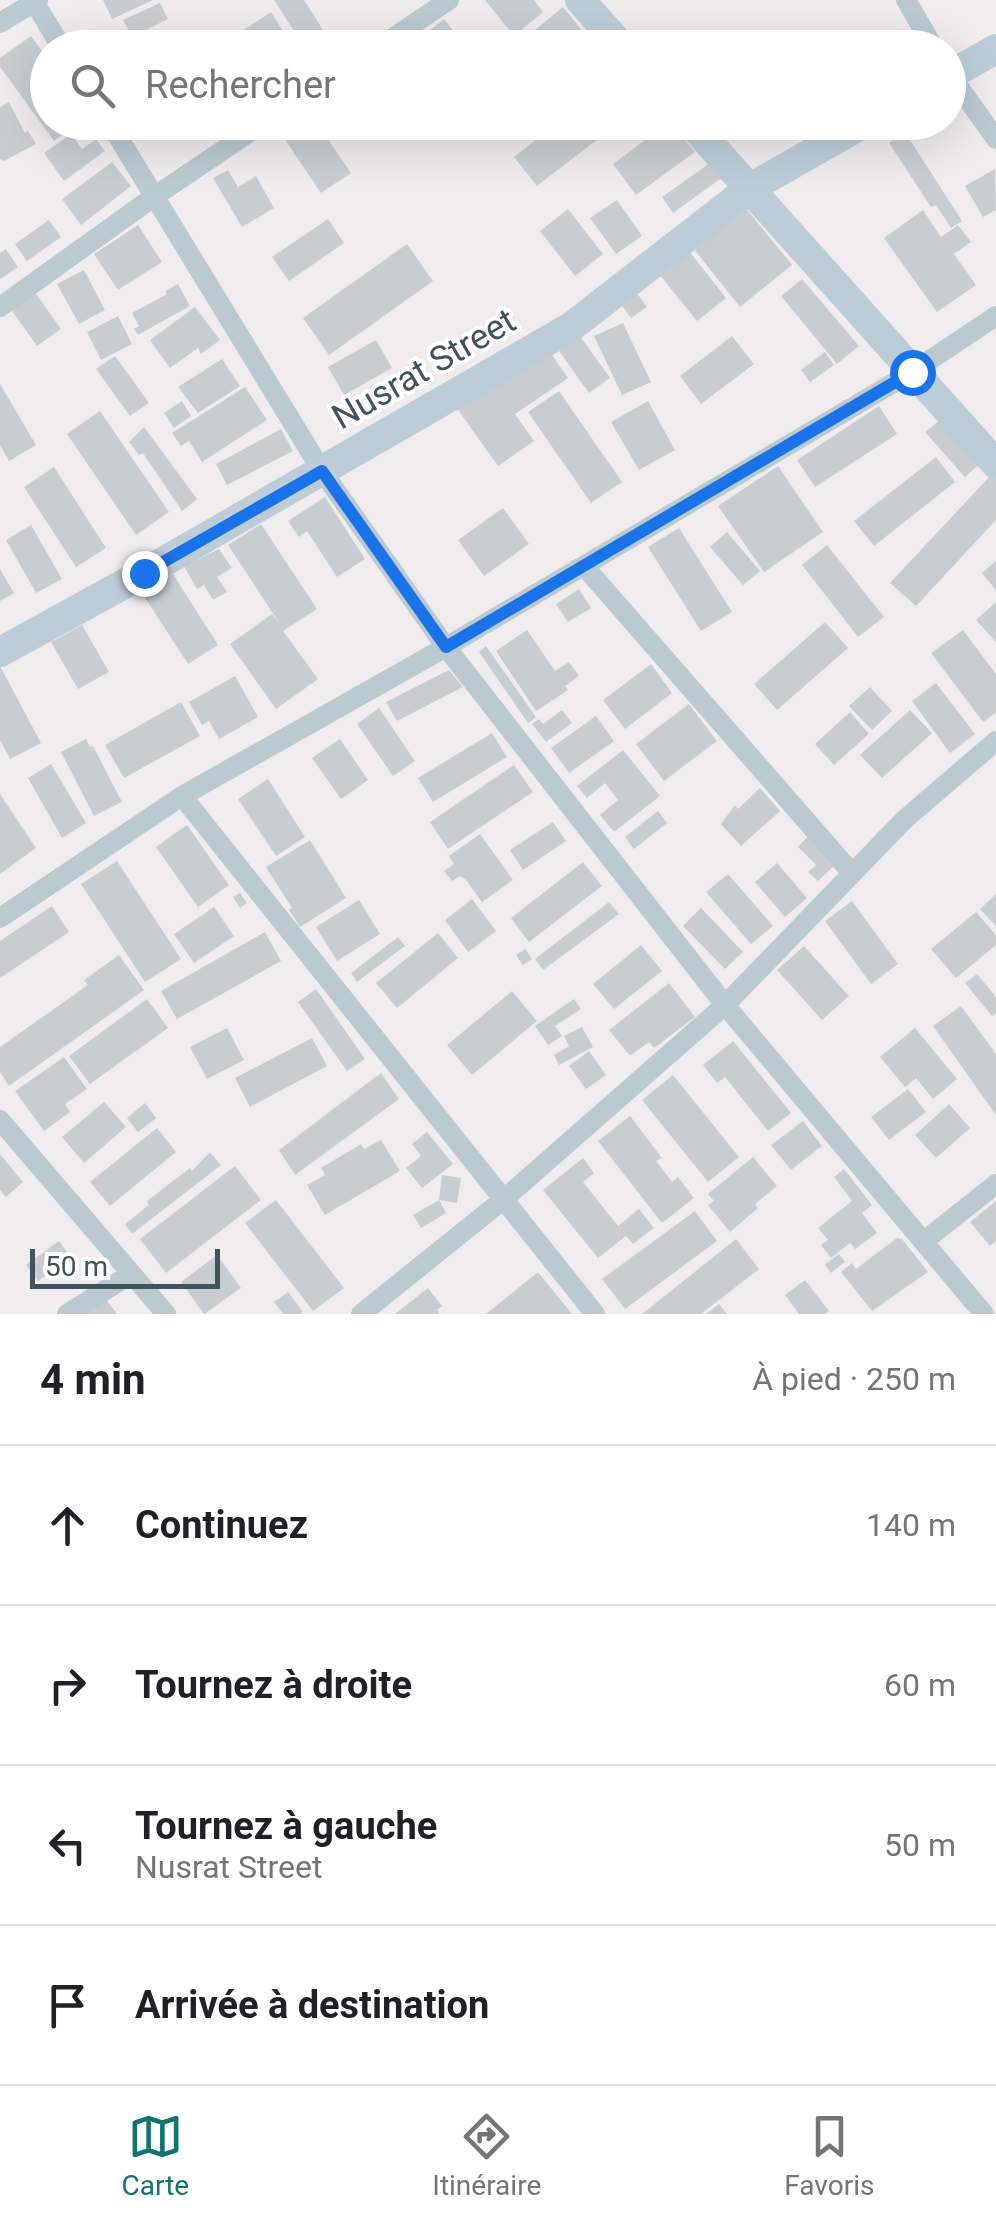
<!DOCTYPE html>
<html lang="fr">
<meta charset="utf-8">
<style>
:root{--surface:#fff;--page:#f2f2f2;--text:#202124;--muted:#757577;--line:#e0e0e0;--accent:#0f766e}
body{margin:0;font-family:Roboto,sans-serif;background:var(--page);color:var(--text)}
.scale{position:absolute;left:30px;bottom:25px;width:190px;box-sizing:border-box;padding-left:10px;border:5px solid #43535c;border-top:0;font-size:28px;line-height:35px;white-space:nowrap;color:#43535c;-webkit-text-stroke:8px #fff;paint-order:stroke}
.stop{position:absolute;width:30px;height:30px;margin:-22px;border:8px solid #1a73e8;border-radius:50%;background:#fff}
.stop.end{background:#1a73e8;border-color:#fff;box-shadow:0 2px 10px #0008}
.list{margin:0;padding:0;list-style:none}
h2{display:flex;justify-content:space-between;align-items:center;height:130px;margin:0;padding:0 40px;font-size:42px}
h2 small{font-size:32px;font-weight:400;color:var(--muted)}
.list li{display:grid;grid-template-columns:65px 1fr auto;gap:30px;align-items:center;box-sizing:border-box;height:160px;padding:0 40px;border-top:2px solid var(--line)}
.list b{display:block;font-size:38px;white-space:nowrap}
.list p{margin:0;font-size:32px;white-space:nowrap;color:var(--muted)}
.list em{font-size:32px;font-style:normal;color:var(--muted)}
.icon{flex:none;width:55px;height:55px;fill:none;stroke:currentColor;stroke-width:2;stroke-linecap:round;stroke-linejoin:round}
.map{position:relative;flex:none;width:996px;height:1314px;overflow:hidden}
.search{position:absolute;background:var(--surface);box-shadow:0 10px 40px #0002;left:30px;right:30px;top:30px;height:110px;display:flex;align-items:center;gap:25px;box-sizing:border-box;padding:0 35px;border-radius:55px;color:var(--muted);font-size:38px}
.sheet{height:770px;background:var(--surface)}
nav{display:flex;justify-content:space-around;align-items:center;box-sizing:border-box;height:140px;border-top:2px solid var(--line);background:var(--surface);font-size:28px;color:var(--muted)}
nav a{display:grid;justify-items:center;gap:5px}
nav .on{color:var(--accent)}
.map>svg:first-child{display:block}
</style>
<div class="map">
<svg width="996" height="1314" viewBox="0 0 996 1314">
<rect width="100%" height="100%" fill="#f0eced"/>
<path fill="#c8cdd2" d="M103,0H153L112,19Z
M274,0H304L332,44L327,48H305Z
M485,0H534L543,12L514,36Z
M160,3L168,19L132,37L123,20Z
M563,7L596,48H513Z
M271,12L294,48H245L236,35Z
M444,19L467,48H416L413,43Z
M31,36L48,59V122H79L54,141L0,67V58Z
M9,102L25,133L28,131L36,144L4,161L0,159V107Z
M176,122H212L186,137Z
M291,122H316L351,173L321,193L279,131Z
M558,122H620L537,186L514,157Z
M669,122L695,152L636,195L613,164Z
M905,132L962,221L951,228L936,205L931,207L889,143Z
M71,134L82,149L96,139L105,151L64,181L44,153Z
M713,161L723,177L673,213L662,197Z
M112,162L131,186L81,225L62,199Z
M995,169L996,210L983,217L965,186Z
M228,170L238,187L256,176L274,208L242,227L213,178Z
M617,200L642,236L616,254L590,218Z
M741,202L792,265L740,307L689,243Z
M568,209L603,254L575,276L540,231Z
M923,210L941,237L958,225L971,242L954,254L976,285L937,312L884,238Z
M328,219L344,243L289,281L272,257Z
M49,220L61,237L27,261L15,244Z
M138,225L162,262L118,290L94,254Z
M407,244L433,281L329,355L303,318Z
M6,249L18,267L0,279V253Z
M689,251L726,298L697,321L659,274Z
M84,270L105,310L79,324L57,284Z
M802,279L859,346L837,364L781,296Z
M178,284L190,306L138,335L134,329L139,326L132,313L167,294L165,291Z
M631,285L647,307L631,318L615,296Z
M34,291L61,329L37,346L10,308Z
M195,307L220,340L201,354L198,348L170,368L150,340Z
M118,316L132,344L101,360L87,332Z
M623,323L651,382L622,395L594,336Z
M580,336L610,378L589,393L559,351Z
M732,336L754,364L701,404L680,376Z
M376,340L392,368L344,395L328,367Z
M545,345L568,378L515,414L534,441L498,466L456,407Z
M825,352L834,365L810,382L801,370Z
M115,356L149,403L130,416L96,369Z
M222,359L240,386L198,413L178,387Z
M0,384L36,445L9,461L0,445Z
M245,387L267,420L202,462L189,441L181,446L172,433Z
M559,391L622,482L591,503L528,412Z
M182,401L191,416L174,428L164,413Z
M648,401L675,450L639,470L611,422Z
M879,406L897,434L815,487L797,460Z
M100,411L169,512L136,535L67,434Z
M944,417L983,461L965,477L925,432Z
M144,427L197,499L182,511L143,453L139,455L129,442Z
M281,429L293,451L227,485L216,464Z
M936,457L955,482L874,546L854,521Z
M778,466L823,532L764,572L718,506Z
M54,467L106,548L76,567L24,487Z
M991,475L996,479V520L916,606L890,583Z
M325,497L365,559L337,577L307,531L299,537L288,521Z
M503,508L529,544L484,576L458,540Z
M261,524L317,609L283,631L318,679L276,709L230,644L272,614L280,624L228,545Z
M31,525L62,579L36,593L6,540Z
M679,528L732,612L701,631L648,547Z
M727,532L760,571L743,585L710,547Z
M827,545L884,617L858,637L802,565Z
M219,549L232,568L217,577L227,592L213,600L204,585L197,589L184,566Z
M996,561V590L982,573Z
M0,569L14,593L0,601Z
M173,574L218,645L188,664L142,593Z
M579,589L591,608L568,622L556,604Z
M996,602V642L976,620Z
M825,622L848,648L777,710L754,684Z
M82,625L109,672L78,689L51,642Z
M527,630L555,671L569,662L579,676L565,686L568,690L536,711L496,651Z
M963,630L996,674V713L983,722L931,653Z
M486,646L536,717L528,723L479,652Z
M651,664L672,693L625,729L603,700Z
M0,666L41,743L10,759L0,740Z
M449,670L463,687L397,721L386,702Z
M235,676L258,717L219,739L209,721L202,725L189,702Z
M936,683L975,734L950,753L912,701Z
M870,687L892,711L872,730L849,706Z
M181,702L200,736L124,778L105,745Z
M689,704L717,741L664,781L636,744Z
M379,708L415,761L393,776L357,724Z
M562,710L572,723L546,742L532,724L539,719L543,724Z
M910,710L932,733L882,778L860,755Z
M850,712L869,734L834,765L815,744Z
M596,716L614,741L569,773L551,748Z
M492,733L507,757L433,802L418,778Z
M86,739L90,747L93,746L122,802L94,816L61,752Z
M340,739L368,780L341,799L312,758Z
M623,750L660,796L614,832L600,815L618,800L605,783L587,798L577,786Z
M51,764L86,823L62,838L28,778Z
M514,765L533,792L448,849L430,822Z
M268,779L305,837L276,856L238,799Z
M760,788L780,811L741,846L721,824L735,805L738,809Z
M0,794L36,848L0,874Z
M658,811L667,823L634,849L625,837Z
M553,822L566,841L523,870L510,850Z
M187,825L229,885L198,907L156,847Z
M480,834L513,880L482,902L466,880L460,876L452,881L444,871L454,864L449,856Z
M808,836L836,864L818,881L808,872L816,865L798,847Z
M310,840L346,898L300,927L289,910L292,908L266,867Z
M117,861L181,959L145,982L81,884Z
M583,862L602,886L529,942L511,918Z
M777,863L807,898L785,917L755,882Z
M728,874L773,926L751,944L706,892Z
M240,893L247,903L240,908L233,897Z
M996,894V926L980,909Z
M472,899L496,931L468,952L445,920Z
M359,900L380,934L337,961L316,927Z
M852,901L898,964L871,984L825,921Z
M609,902L619,914L543,970L535,959Z
M52,906L69,932L0,978V941Z
M214,907L234,936L194,963L174,934Z
M701,908L743,952L725,969L683,926Z
M976,912L996,935V945L956,978L931,949Z
M265,932L281,961L177,1019L161,991Z
M438,933L458,958L397,1008L376,983Z
M398,937L405,946L357,982L351,973Z
M641,945L662,971L614,1009L593,984Z
M804,946L849,996L822,1020L777,970Z
M525,949L532,959L523,965L516,955Z
M119,955L144,990L9,1086L0,1072V1047L88,985L84,980Z
M977,974L996,997V1013L992,1016L965,983Z
M669,983L695,1017L654,1048L649,1042L630,1056L609,1030Z
M316,989L365,1059L347,1071L298,1002Z
M512,991L537,1021L472,1075L447,1045Z
M147,999L168,1028L90,1084L69,1056Z
M574,999L581,1009L555,1026L562,1036L548,1045L535,1026Z
M961,1006L996,1054V1115L933,1026Z
M582,1027L593,1047L559,1065L554,1055L569,1046L564,1036Z
M227,1028L244,1060L207,1079L190,1047Z
M915,1028L957,1079L933,1099L916,1078L905,1087L880,1057Z
M312,1038L327,1066L250,1107L235,1078Z
M733,1041L791,1113L768,1131L725,1077L717,1083L703,1065Z
M589,1051L606,1075L586,1089L569,1066Z
M64,1057L87,1089L65,1104L70,1112L44,1131L15,1091Z
M381,1073L399,1099L295,1175L279,1150Z
M673,1075L739,1157L708,1182L642,1100Z
M908,1089L926,1112L889,1140L871,1117Z
M104,1102L126,1127L84,1163L62,1137Z
M145,1103L156,1118L138,1132L127,1118Z
M949,1104L970,1128L936,1158L915,1135Z
M630,1116L662,1158L656,1161L672,1182L678,1177L694,1198L662,1223L598,1141Z
M803,1121L822,1146L791,1170L771,1145Z
M157,1128L176,1152L110,1206L90,1182Z
M427,1132L453,1164L422,1188L406,1168L421,1156L412,1144Z
M381,1140L400,1171L325,1215L307,1185L325,1175L321,1168L361,1144L364,1149Z
M210,1152L221,1165L132,1234L125,1224L149,1205L147,1201L190,1168L192,1171Z
M0,1154L23,1182L6,1197L0,1190Z
M753,1157L777,1186L755,1204L758,1208L730,1232L708,1205L714,1201L708,1194Z
M583,1158L594,1173L583,1182L618,1226L639,1209L654,1228L633,1244L626,1236L598,1258L543,1190Z
M235,1166L261,1200L166,1273L140,1239Z
M844,1169L872,1205L862,1213L877,1233L855,1249L850,1243L831,1258L821,1245L828,1240L818,1228L852,1201L834,1177Z
M442,1175L461,1178L457,1203L439,1200Z
M276,1200L344,1288L313,1311L245,1223Z
M439,1200L446,1213L421,1228L413,1215Z
M996,1201V1241L990,1246L970,1222Z
M695,1211L717,1241L625,1309L602,1279Z
M897,1238L902,1239L928,1272L872,1311L841,1272L852,1263L856,1269Z
M736,1239L759,1269L701,1314H642Z
M59,1241L71,1258L38,1281L26,1265Z
M839,1254L845,1262L831,1273L825,1264Z
M217,1255L241,1288L204,1314L181,1282Z
M538,1272L572,1314H486Z
M805,1280L829,1311L825,1314H799L785,1295Z
M428,1288L442,1306L437,1310L440,1314H395Z
M288,1292L303,1312L300,1314H283L274,1302Z
M105,1298L117,1314H84Z
M719,1304L727,1314H706Z"/>
<g fill="none" stroke-linecap="round" stroke-linejoin="round">
<path stroke="#bbc9d1" stroke-width="20" d="M33,0L62,48
M906,0L934,48
M0,23L38,0
M378,48L449,0
M948,72L996,139
M109,122L322,471L446,647L725,1005L984,1314
M0,307L155,196L265,122
M584,566L851,872
M182,796L595,1314
M0,918L182,796L446,647L912,372L996,316
M0,1120L166,1314
M924,1241L996,1184
M67,1314L131,1274
M361,1314L504,1199L725,1005L904,820L996,741"/>
<path stroke="#bdcdd8" stroke-width="30" d="M580,0L623,48
M948,76L996,49
M690,122L996,464
M0,652L144,573L571,327L750,188L866,122"/>
</g>
<g fill="none" stroke-linecap="round" stroke-linejoin="round">
<path stroke="#1a73e8" stroke-width="12" d="M144,573L322,471L446,647L912,372"/>
</g>
<g text-anchor="middle" dominant-baseline="central" stroke-width="8" stroke-linejoin="round" paint-order="stroke">
<g font-size="35" fill="#43535c" stroke="#fff">
<text transform="translate(424 369) rotate(-30)">Nusrat Street</text>
</g>
</g>
</svg>
<div class="scale">50 m</div>
<div class="stop" style="left:912px;top:372px"></div>
<div class="stop end" style="left:144px;top:573px"></div>
<div class="search"><svg class="icon" aria-label="search" viewBox="0 0 24 24"><circle cx="10" cy="10" r="6"/><path d="M15 15l6 6"/></svg>Rechercher</div>
</div>
<section class="sheet">
<h2>4 min<small>À pied · 250 m</small></h2>
<ul class="list">
<li><svg class="icon" aria-label="ahead" viewBox="0 0 24 24"><path d="M12 20V5M6 11l6-6 6 6"/></svg><div><b>Continuez</b></div><em>140 m</em></li>
<li><svg class="icon" aria-label="right" viewBox="0 0 24 24"><path d="M7 20v-9h11M14 6l5 5-5 5"/></svg><div><b>Tournez à droite</b></div><em>60 m</em></li>
<li><svg class="icon" aria-label="left" viewBox="0 0 24 24"><path d="M17 20v-9H6M10 6l-5 5 5 5"/></svg><div><b>Tournez à gauche</b><p>Nusrat Street</p></div><em>50 m</em></li>
<li><svg class="icon" aria-label="arrive" viewBox="0 0 24 24"><path d="M6 21V4h12l-3 4 3 4H6"/></svg><div><b>Arrivée à destination</b></div></li>
</ul>
</section>
<nav>
<a class="on"><svg class="icon" aria-label="map" viewBox="0 0 24 24"><path d="M3 6l6-2 6 2 6-2v14l-6 2-6-2-6 2zM9 4v14M15 6v14"/></svg>Carte</a>
<a><svg class="icon" aria-label="directions" viewBox="0 0 24 24"><path d="M12 3l9 9-9 9-9-9zM9 14v-3h6M13 9l2 2-2 2"/></svg>Itinéraire</a>
<a><svg class="icon" aria-label="saved" viewBox="0 0 24 24"><path d="M7 4h10v16l-5-4-5 4z"/></svg>Favoris</a>
</nav>
